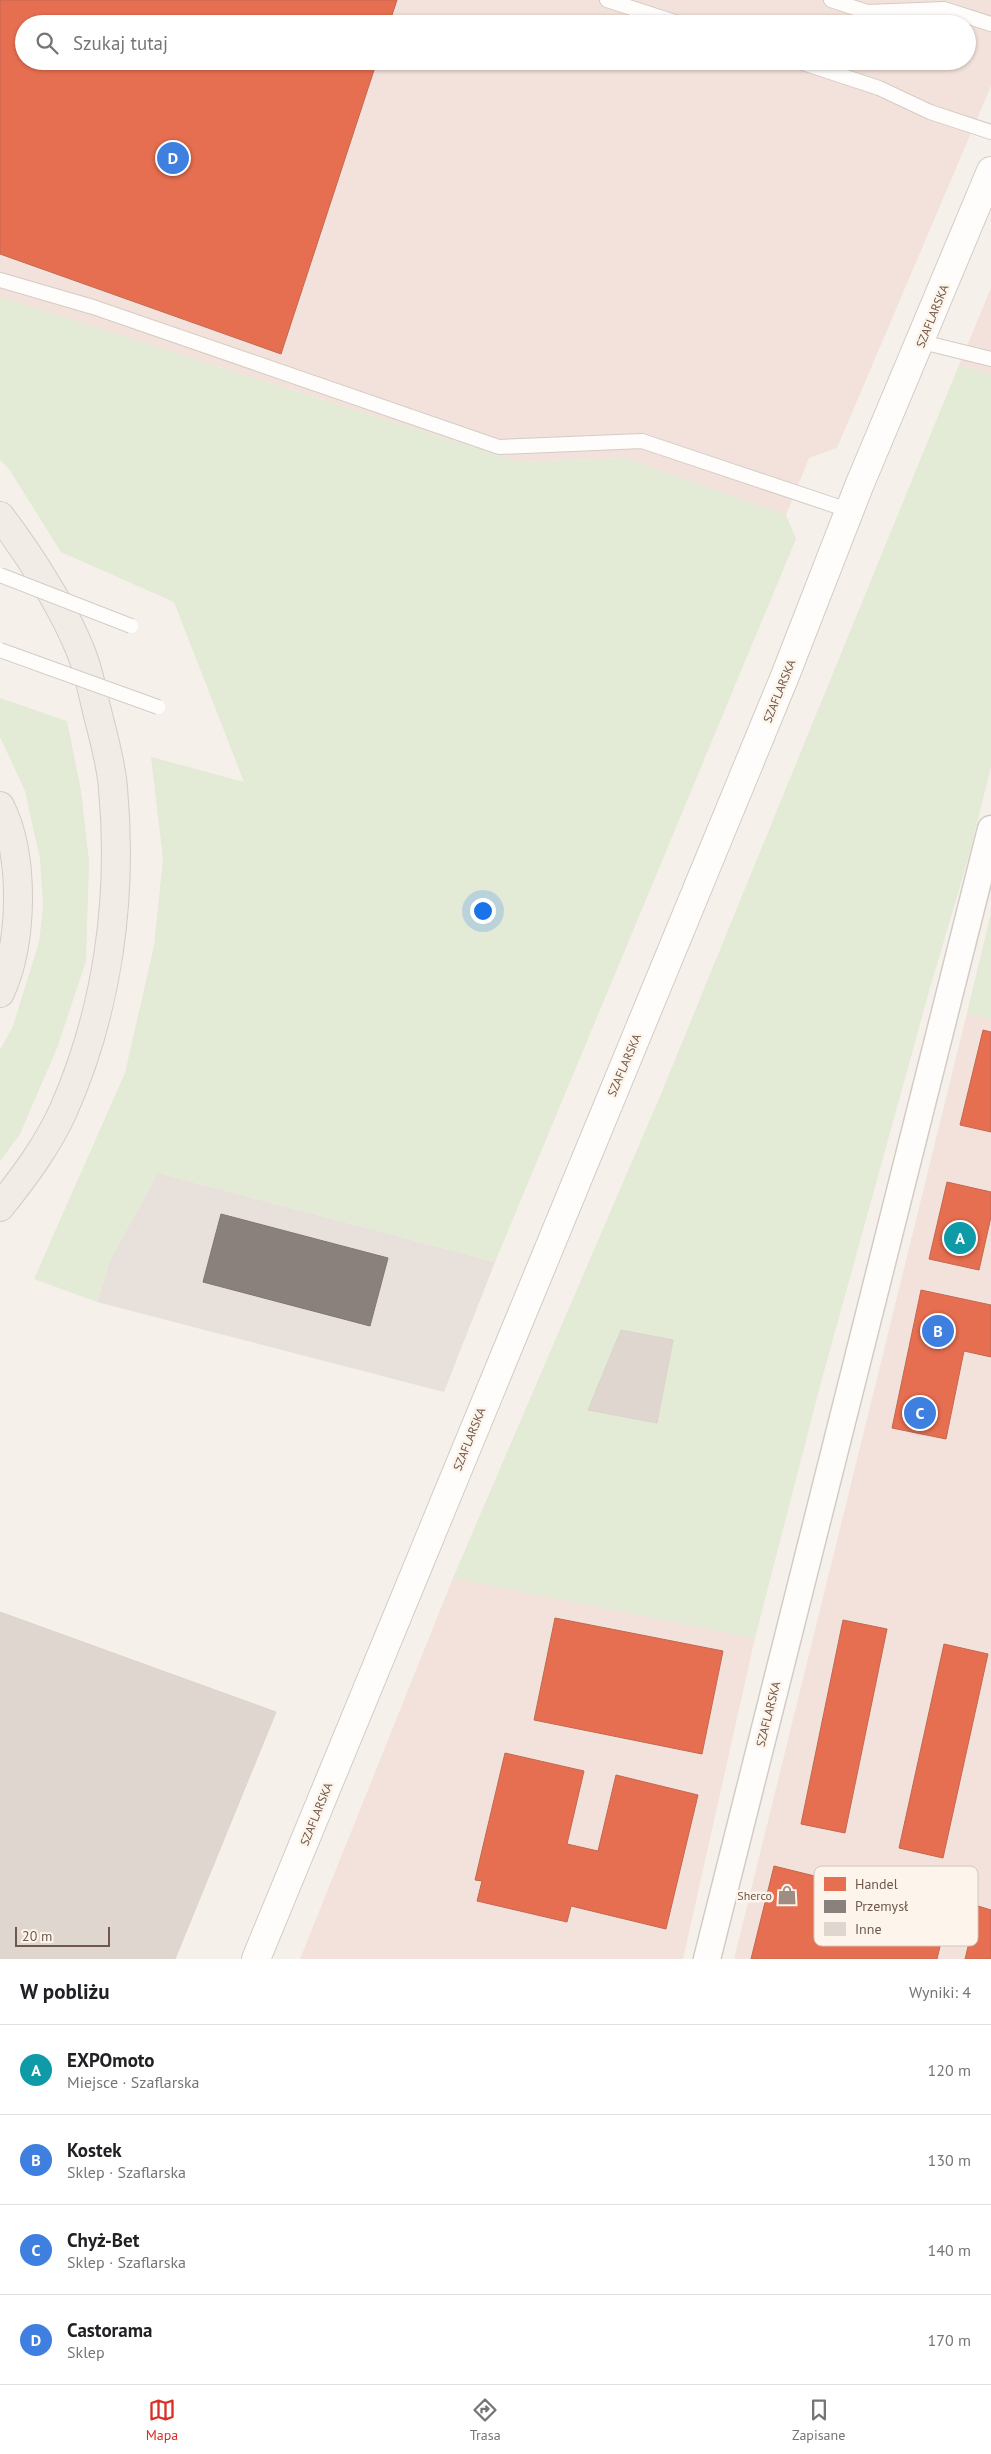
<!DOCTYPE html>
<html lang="pl">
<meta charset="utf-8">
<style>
:root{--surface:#fff;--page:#f6f6f6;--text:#202124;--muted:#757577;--line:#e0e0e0;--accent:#d93025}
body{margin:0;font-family:"PT Sans",sans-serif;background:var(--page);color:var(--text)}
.scale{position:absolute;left:15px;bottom:12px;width:95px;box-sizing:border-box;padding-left:5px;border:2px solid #70584d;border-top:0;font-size:14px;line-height:18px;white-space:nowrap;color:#70584d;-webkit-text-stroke:4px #fdf5eb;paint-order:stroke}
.you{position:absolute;left:482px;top:910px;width:18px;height:18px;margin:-12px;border:4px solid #fff;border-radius:50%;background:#1a73e8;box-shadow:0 0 0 8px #1a73e833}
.badge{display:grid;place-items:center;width:32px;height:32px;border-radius:50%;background:var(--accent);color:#fff;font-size:16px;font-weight:700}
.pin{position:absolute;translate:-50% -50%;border:2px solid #fff;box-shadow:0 1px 5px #0006}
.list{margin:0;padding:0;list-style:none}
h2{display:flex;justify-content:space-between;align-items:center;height:65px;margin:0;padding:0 20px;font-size:21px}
h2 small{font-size:16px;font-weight:400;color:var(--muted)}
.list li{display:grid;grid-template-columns:32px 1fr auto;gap:15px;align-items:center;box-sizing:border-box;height:90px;padding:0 20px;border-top:1px solid var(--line)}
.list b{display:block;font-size:19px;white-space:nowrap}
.list p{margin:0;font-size:16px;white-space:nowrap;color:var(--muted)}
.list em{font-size:16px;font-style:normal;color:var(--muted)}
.icon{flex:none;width:28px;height:28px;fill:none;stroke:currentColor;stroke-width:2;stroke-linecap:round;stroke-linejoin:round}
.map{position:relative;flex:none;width:991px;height:1959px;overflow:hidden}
.search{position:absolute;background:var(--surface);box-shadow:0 1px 4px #0004;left:15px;right:15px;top:15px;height:55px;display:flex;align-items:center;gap:12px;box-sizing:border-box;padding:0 18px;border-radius:28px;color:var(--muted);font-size:19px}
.sheet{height:425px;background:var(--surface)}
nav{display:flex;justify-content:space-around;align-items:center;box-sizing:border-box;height:70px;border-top:1px solid var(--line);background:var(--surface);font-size:14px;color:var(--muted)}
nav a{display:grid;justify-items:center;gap:2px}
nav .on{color:var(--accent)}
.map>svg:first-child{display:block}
</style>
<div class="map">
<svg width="991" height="1959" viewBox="0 0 991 1959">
<rect width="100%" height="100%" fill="#f6f0ea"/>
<path fill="#f3e2db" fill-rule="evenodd" d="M0,0H991V86L837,448L809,458L786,515L625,458L519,462L0,297ZM24,24H967V61H24Z
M991,288V376L990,374L959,365Z
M967,1013L991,1019V1959H734Z
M453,1578L755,1638L683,1959H300Z"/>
<path fill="#e7e0db" d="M158,1173L495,1262L444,1392L97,1302L111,1258Z"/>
<path fill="#e3ead6" d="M0,297L519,462L625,458L786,515L796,539L495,1262L158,1173L111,1258L97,1302L34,1279L125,1073L154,946L163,859L151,757L244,782L174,602L61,552L9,469L0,460Z
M959,365L990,374L991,376V767L968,859L928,995L820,1386L755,1638L453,1578L661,1094Z
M0,698L67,721L81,791L89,861L86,961L57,1048L20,1134L0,1161V1050L13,1026L39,942L43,907L40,859L25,791L0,737Z
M991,913V1019L967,1013Z"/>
<path fill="#e76f51" stroke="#c36850" d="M0,0H397L389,24H24V61H377L281,354L0,254Z
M983,1030L991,1032V1132L960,1125Z
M947,1182L991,1192V1217L979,1270L929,1259Z
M921,1290L991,1305V1357L964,1351L946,1439L892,1428Z
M555,1618L723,1651L702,1754L534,1720Z
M843,1620L887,1629L845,1833L801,1824Z
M944,1644L988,1654L943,1858L899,1848Z
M505,1753L584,1771L567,1844L598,1851L616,1775L698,1795L666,1929L571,1906L567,1922L477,1901L482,1881L475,1880Z
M774,1866L949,1909L937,1959H751Z
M978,1906L991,1910V1959H965Z"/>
<path fill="#8a817c" stroke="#82756e" d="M221,1214L388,1258L370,1326L203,1282Z"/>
<path fill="#dfd6d0" stroke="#ded3cd" d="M621,1330L673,1340L657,1423L588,1410Z
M0,1612L276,1712L175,1959H0Z"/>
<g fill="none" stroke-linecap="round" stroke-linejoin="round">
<defs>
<path id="service" d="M607,0L681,24
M831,0L867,12L944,9L991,24
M797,61L879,88L930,112L991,132
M0,280L93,307L499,447L642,441L851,511
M922,342L991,359"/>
<path id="minor" d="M707,1959L991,829"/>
<path id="tertiary" d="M256,1959L785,676L859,486L991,171"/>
<path id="primary" d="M0,516C30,555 69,616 85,663C90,678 93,695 97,711C103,736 111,762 113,788C123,897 108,1009 64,1109C48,1145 24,1177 0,1207
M0,806C25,856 23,943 0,993"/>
</defs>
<use href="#service" stroke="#d3ccc5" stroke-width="16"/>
<use href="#minor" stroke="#d3ccc5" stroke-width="29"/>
<use href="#tertiary" stroke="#d3ccc5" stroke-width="30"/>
<use href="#primary" stroke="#d4cbc7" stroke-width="30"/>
<use href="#service" stroke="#fefdfc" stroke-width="14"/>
<use href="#minor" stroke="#fefdfc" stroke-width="26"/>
<use href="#tertiary" stroke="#fefdfc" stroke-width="28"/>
<use href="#primary" stroke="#f1ece6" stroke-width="28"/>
<defs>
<path id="service-bridge" d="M0,575L131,626
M0,650L158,707"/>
</defs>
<use href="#service-bridge" stroke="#d3ccc5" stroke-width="16" stroke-linecap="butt"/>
<use href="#service-bridge" stroke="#fefdfc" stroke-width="14"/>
</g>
<defs>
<symbol id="shop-bare" viewBox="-9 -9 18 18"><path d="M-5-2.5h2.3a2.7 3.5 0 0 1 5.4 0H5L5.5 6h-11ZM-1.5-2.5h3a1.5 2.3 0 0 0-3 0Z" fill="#9f8d84" stroke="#fdf5eb" stroke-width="2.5" paint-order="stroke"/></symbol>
</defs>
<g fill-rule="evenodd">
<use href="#shop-bare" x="773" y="1881" width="28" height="28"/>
</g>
<g text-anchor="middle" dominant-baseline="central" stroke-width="5" stroke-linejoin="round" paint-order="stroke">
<g font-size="12" fill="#70584d" stroke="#fdf5eb">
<text transform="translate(932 316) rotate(-68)">SZAFLARSKA</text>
<text transform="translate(779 691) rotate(-68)">SZAFLARSKA</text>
<text transform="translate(624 1065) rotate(-67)">SZAFLARSKA</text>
<text transform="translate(469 1439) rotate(-68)">SZAFLARSKA</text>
<text transform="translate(768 1714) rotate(-76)">SZAFLARSKA</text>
<text transform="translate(316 1814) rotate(-68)">SZAFLARSKA</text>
</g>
<g font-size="12" fill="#70584d" stroke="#fdf5eb" text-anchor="end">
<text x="772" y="1895">Sherco</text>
</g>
</g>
<rect x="814" y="1866" width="164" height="80" rx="8" fill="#fdf5eb" stroke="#d3c6bc" stroke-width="1"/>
<rect x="824" y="1877" width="22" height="14" fill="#e76f51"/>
<rect x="824" y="1900" width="22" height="13" fill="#8a817c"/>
<rect x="824" y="1922" width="22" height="14" fill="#dfd6d0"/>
<g font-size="14" fill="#70584d">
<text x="855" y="1889">Handel</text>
<text x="855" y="1911">Przemysł</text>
<text x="855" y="1934">Inne</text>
</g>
</svg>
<div class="scale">20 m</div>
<div class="you"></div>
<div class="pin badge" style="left:960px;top:1238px;background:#0f9aa8">A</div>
<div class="pin badge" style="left:938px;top:1331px;background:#3f7fe0">B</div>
<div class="pin badge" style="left:920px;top:1413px;background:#3f7fe0">C</div>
<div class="pin badge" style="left:173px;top:158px;background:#3f7fe0">D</div>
<div class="search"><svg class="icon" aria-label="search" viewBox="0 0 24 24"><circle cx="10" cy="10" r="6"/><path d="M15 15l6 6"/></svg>Szukaj tutaj</div>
</div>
<section class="sheet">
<h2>W pobliżu<small>Wyniki: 4</small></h2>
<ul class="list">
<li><span class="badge" style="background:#0f9aa8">A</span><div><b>EXPOmoto</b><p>Miejsce · Szaflarska</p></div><em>120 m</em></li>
<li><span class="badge" style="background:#3f7fe0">B</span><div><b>Kostek</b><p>Sklep · Szaflarska</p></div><em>130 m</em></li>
<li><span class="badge" style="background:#3f7fe0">C</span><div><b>Chyż-Bet</b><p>Sklep · Szaflarska</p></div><em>140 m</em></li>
<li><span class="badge" style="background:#3f7fe0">D</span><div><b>Castorama</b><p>Sklep</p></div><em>170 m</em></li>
</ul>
</section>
<nav>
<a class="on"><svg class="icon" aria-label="map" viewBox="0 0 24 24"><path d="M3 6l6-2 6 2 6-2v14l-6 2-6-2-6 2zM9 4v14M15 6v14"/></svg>Mapa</a>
<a><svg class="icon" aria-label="directions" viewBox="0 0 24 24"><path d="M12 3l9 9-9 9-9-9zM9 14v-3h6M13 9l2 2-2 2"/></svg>Trasa</a>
<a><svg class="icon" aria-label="saved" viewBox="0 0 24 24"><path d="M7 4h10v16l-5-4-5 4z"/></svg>Zapisane</a>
</nav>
